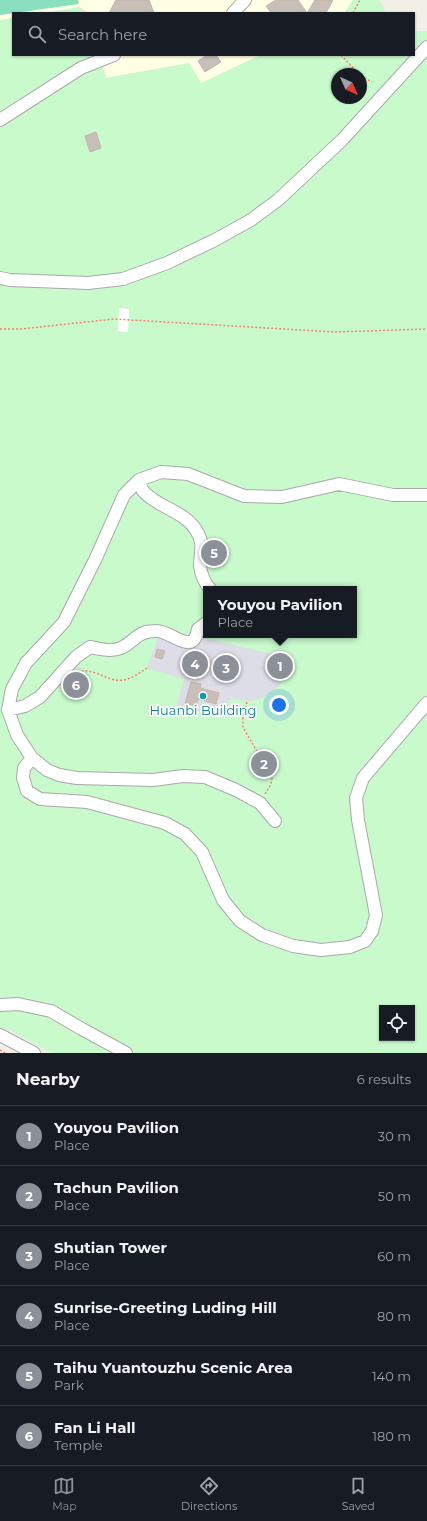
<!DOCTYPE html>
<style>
:root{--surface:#171b24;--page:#20242c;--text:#f1f3f6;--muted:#9ea1a6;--line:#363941;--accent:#8c9099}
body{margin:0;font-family:Montserrat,sans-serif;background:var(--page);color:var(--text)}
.controls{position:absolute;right:12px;bottom:12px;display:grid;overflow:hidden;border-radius:0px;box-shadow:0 1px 3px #0004}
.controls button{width:36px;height:36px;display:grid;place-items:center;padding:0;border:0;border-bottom:1px solid var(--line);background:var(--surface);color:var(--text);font:20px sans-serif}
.compass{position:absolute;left:331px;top:68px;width:36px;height:36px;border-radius:50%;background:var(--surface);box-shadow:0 1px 3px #0004;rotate:135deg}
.you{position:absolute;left:279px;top:705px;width:14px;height:14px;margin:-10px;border:3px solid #fff;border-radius:50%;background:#1a73e8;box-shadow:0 0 0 6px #1a73e833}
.badge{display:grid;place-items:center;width:26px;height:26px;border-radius:50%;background:var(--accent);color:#fff;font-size:13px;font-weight:700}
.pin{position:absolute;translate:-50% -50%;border:2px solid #fff;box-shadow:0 1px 4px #0006}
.popup{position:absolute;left:203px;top:586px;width:154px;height:52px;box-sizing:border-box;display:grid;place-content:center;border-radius:0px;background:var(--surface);filter:drop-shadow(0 1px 3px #0005);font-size:13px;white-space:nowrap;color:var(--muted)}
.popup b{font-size:15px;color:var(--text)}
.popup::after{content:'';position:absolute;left:50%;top:100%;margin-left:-8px;border:8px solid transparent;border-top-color:var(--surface)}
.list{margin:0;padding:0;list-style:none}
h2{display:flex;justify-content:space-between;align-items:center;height:52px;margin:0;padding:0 16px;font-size:17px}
h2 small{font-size:13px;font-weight:400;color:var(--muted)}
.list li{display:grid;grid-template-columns:26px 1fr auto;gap:12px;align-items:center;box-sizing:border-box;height:60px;padding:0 16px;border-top:1px solid var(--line)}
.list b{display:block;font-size:15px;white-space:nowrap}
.list p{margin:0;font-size:13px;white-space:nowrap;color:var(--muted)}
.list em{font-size:13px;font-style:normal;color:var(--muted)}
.icon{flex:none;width:22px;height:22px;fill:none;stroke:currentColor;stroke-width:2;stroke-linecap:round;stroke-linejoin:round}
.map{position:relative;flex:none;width:427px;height:1053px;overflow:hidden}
.search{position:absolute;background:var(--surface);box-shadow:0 1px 3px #0004;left:12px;right:12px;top:12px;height:44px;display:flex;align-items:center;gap:10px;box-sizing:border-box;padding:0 14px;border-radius:0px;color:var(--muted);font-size:15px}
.sheet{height:412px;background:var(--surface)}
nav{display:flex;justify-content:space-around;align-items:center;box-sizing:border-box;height:56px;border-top:1px solid var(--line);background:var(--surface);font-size:11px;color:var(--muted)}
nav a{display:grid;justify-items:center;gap:2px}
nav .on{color:var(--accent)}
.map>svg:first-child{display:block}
</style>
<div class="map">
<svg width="427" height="1053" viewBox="0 0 427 1053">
<rect width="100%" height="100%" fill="#f2efe9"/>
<path fill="#ffffe5" d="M0,0H353L344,13H88L79,7L44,13H13V18L0,20Z
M100,55H261L201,83L189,63L105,78Z"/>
<path fill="#c8facc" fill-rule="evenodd" d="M353,0H380L386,13H344Z
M79,7L88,13H44Z
M13,18V55H100L106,78L189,63L201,83L261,55H414V31H427V1053H51L9,1030L0,1028V20ZM337,74H361V98H337ZM206,589H354V635H206ZM382,1008H412V1038H382Z"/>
<path fill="#88e0be" d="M0,0H78L79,4L0,15Z"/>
<path fill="#dddde8" d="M160,631L185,643L196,636L285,657L289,663L290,671L284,680L273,691L260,699L247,702L231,697L224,718L177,705L184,679L147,668Z"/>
<path fill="#fff" d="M119,308L129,309L128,332L118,331Z"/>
<path fill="#c7bfb8" stroke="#c4b6ab" d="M116,0H149L154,13H109Z
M276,0H298L307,13L315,0H333L326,13H271L266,6Z
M207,55H216L221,62L205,72L198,61Z
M96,132L101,148L90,152L85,136Z
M157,649L165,651L162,659L155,657Z
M224,660H230L237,669L228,676L222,675L218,670L219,664Z
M281,660L286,668L280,672L275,663Z
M80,677L81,692L71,693L70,678Z
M191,682L201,684L200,688L219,693L216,704L198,699L196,706L185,703Z"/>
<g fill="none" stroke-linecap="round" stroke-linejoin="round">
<defs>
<path id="minor" d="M233,13L245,0
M0,120L81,68L114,55
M0,278L10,280L88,283L123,279L167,263L215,240L251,220L278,200L342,140L427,47
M139,480C140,484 141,489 144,492C159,508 184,511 196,530C205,544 200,552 200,566C201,574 205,583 210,589
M8,710L25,706L40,697L76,657L90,647C100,649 111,652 121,648C136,641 136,631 156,631C171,630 193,658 198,629L206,623
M32,758L24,768L23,778L27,791L40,799L87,802L165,823L185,834L202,852L223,900L240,921L262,935L293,946L321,950L350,947L365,941L372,931L376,915L358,820L356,798L363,778L427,703
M275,821L260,803L236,790L205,777L183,776L153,780L77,778L59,775L47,770L32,758L17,735L8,710L12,689L26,663L64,622L95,560L124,495L139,480L161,472L188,474L244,496L282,497L339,484L393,495H427
M0,1005L18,1004L51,1011L82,1029L126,1053
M0,1035L34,1053"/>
</defs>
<use href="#minor" stroke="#a9a9a9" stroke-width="14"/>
<path stroke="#fa8072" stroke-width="1.5" stroke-dasharray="2 2" stroke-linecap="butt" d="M353,13L360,0
M341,55L359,74
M361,76L372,82
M0,329H21L114,319L335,332L427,329
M74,674C89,665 102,678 116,680C128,682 138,674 147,668
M247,702L243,715V727L272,778L271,784L265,794
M0,1050L5,1053"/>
<use href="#minor" stroke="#fff" stroke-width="12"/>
</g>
<circle fill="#0f9aa8" stroke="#fff" stroke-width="1.5" cx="203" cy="696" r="4"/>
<g text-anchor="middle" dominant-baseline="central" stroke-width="3.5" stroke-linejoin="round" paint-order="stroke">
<g font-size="13" fill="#0d838f" stroke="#fff">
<text x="203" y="710">Huanbi Building</text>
</g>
</g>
</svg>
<div class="controls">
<button><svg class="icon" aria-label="locate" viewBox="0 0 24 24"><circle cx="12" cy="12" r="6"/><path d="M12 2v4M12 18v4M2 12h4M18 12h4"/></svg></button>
</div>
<svg class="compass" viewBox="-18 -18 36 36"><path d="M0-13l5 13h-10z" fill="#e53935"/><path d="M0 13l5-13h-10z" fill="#9ea1a6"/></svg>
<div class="you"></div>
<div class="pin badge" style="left:280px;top:666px">1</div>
<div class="popup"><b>Youyou Pavilion</b>Place</div>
<div class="pin badge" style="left:264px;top:764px">2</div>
<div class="pin badge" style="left:226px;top:668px">3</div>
<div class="pin badge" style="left:195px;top:664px">4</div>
<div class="pin badge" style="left:214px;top:553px">5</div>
<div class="pin badge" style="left:76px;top:685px">6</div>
<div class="search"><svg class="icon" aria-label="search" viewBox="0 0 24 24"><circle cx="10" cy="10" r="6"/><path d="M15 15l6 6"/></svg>Search here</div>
</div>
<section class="sheet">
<h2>Nearby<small>6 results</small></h2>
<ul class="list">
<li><span class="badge">1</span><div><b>Youyou Pavilion</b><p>Place</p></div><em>30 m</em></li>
<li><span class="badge">2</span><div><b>Tachun Pavilion</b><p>Place</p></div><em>50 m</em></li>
<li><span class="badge">3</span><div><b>Shutian Tower</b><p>Place</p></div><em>60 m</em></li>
<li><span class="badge">4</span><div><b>Sunrise-Greeting Luding Hill</b><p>Place</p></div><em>80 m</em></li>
<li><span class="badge">5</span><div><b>Taihu Yuantouzhu Scenic Area</b><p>Park</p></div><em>140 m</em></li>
<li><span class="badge">6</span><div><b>Fan Li Hall</b><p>Temple</p></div><em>180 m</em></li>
</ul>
</section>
<nav>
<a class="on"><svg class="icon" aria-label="map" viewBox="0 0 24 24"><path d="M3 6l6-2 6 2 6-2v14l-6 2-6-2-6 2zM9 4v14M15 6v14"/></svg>Map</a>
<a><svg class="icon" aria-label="directions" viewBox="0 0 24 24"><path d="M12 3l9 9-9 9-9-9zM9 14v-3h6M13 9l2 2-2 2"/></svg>Directions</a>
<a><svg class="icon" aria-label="saved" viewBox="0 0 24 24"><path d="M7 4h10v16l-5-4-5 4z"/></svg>Saved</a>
</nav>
